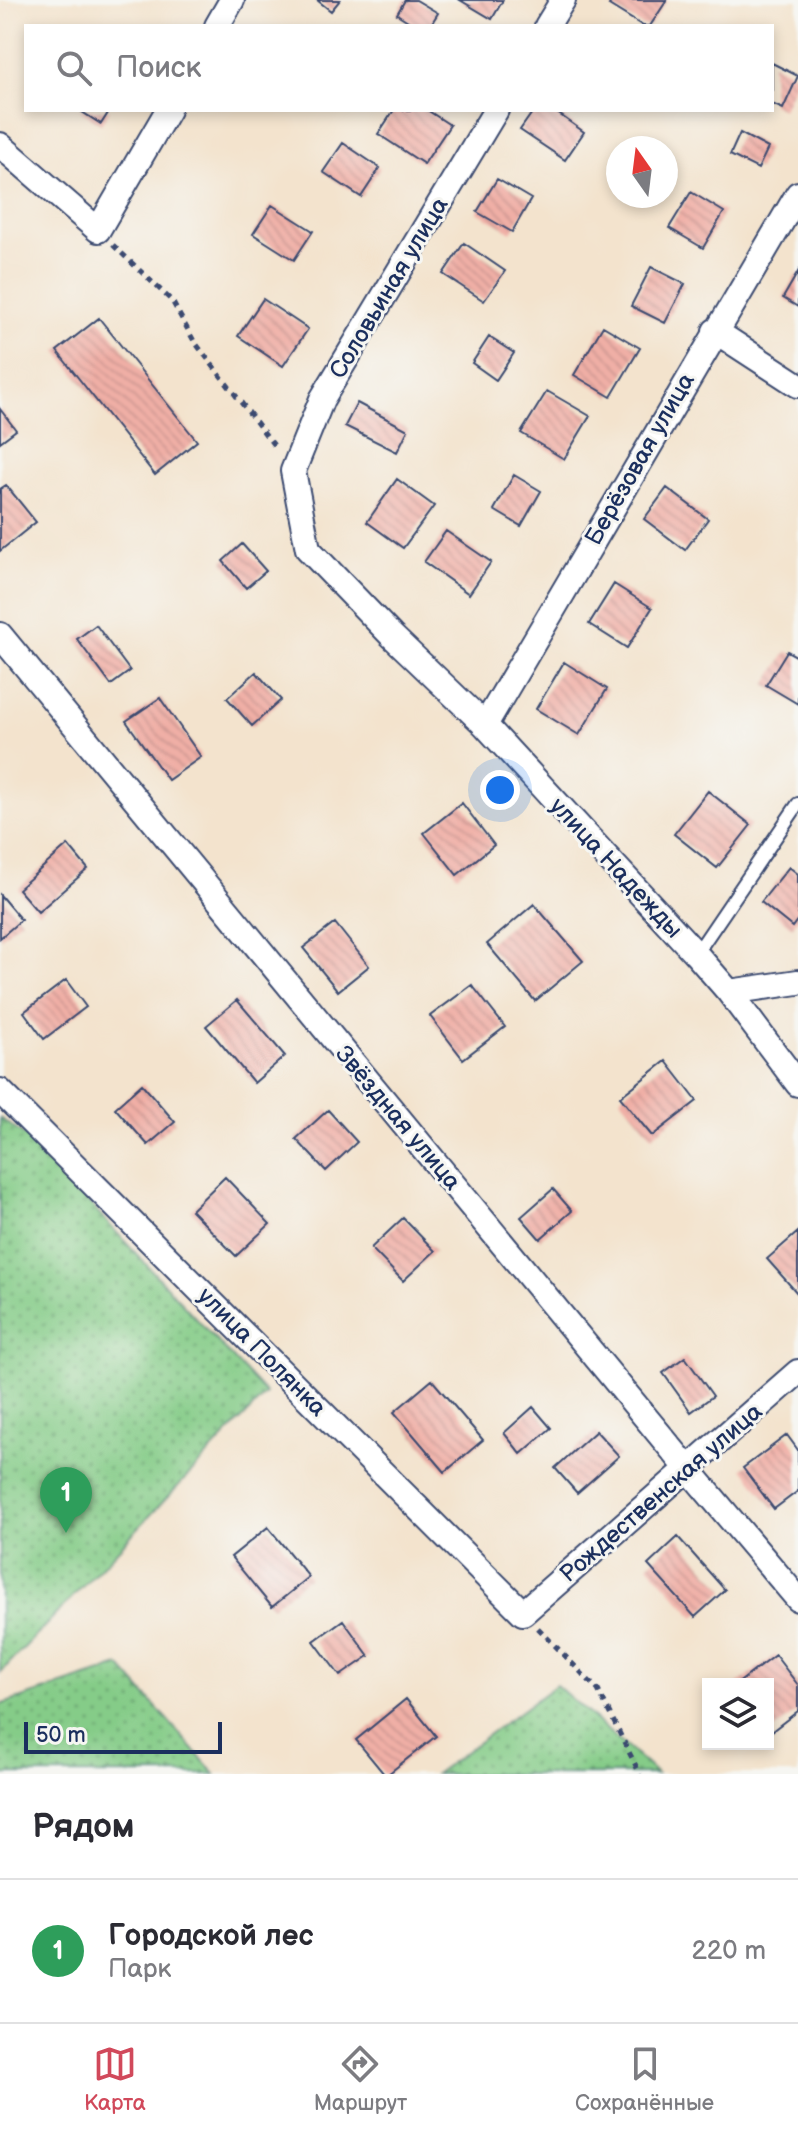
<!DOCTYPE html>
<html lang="ru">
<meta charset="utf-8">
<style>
:root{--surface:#fff;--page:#f7f7f7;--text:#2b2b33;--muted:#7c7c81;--line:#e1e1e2;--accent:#d1495b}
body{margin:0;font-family:"Balsamiq Sans",sans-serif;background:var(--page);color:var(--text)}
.controls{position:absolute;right:24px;bottom:24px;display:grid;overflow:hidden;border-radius:0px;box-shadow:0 4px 12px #0003}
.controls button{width:72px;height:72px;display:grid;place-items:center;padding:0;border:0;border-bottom:2px solid var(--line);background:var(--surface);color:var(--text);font:40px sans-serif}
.compass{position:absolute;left:606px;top:136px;width:72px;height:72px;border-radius:50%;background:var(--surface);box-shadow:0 4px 12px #0003;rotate:346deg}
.scale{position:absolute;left:24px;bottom:20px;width:198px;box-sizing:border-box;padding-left:8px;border:4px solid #1b2f5e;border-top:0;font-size:22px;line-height:28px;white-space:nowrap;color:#1b2f5e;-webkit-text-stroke:6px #f6f6f2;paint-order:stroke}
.you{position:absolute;left:500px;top:790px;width:28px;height:28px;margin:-20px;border:6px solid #fff;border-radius:50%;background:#1a73e8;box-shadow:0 0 0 12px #1a73e833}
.badge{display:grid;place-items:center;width:52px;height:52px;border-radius:50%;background:var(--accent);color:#fff;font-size:26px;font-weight:700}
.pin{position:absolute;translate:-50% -66px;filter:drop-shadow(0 2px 4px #0008)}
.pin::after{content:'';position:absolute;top:42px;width:28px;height:24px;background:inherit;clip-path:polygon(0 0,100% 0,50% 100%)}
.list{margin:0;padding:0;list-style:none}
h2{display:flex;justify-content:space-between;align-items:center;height:104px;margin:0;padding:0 32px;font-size:34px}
h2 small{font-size:26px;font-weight:400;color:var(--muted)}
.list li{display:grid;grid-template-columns:52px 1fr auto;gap:24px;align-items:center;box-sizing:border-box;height:144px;padding:0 32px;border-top:2px solid var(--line)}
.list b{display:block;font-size:30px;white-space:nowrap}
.list p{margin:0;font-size:26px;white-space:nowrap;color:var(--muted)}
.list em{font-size:26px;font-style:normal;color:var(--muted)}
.icon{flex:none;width:44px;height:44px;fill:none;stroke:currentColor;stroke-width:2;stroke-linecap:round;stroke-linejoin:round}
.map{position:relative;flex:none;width:798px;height:1774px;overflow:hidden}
.search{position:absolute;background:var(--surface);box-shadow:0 4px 12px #0003;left:24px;right:24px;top:24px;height:88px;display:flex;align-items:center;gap:20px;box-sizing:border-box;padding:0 28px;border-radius:0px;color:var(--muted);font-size:30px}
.sheet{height:248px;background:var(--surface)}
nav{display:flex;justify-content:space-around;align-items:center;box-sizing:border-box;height:112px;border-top:2px solid var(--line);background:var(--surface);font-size:22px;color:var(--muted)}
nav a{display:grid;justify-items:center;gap:4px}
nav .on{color:var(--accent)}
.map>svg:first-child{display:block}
</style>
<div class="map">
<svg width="798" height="1774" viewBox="0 0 798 1774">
<defs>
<pattern id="park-dots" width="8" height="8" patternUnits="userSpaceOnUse" patternTransform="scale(2)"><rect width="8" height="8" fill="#85cc88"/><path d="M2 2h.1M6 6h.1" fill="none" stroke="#6ca672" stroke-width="1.8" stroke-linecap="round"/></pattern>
<pattern id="building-back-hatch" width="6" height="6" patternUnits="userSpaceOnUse" patternTransform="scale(2)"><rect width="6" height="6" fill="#f0afa6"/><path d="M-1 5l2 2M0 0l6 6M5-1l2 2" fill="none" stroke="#cd9791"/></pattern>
</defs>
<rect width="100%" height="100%" fill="#f6f6f2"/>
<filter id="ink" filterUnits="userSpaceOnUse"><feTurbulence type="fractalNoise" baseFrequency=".0125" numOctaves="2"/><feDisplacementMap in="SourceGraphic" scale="16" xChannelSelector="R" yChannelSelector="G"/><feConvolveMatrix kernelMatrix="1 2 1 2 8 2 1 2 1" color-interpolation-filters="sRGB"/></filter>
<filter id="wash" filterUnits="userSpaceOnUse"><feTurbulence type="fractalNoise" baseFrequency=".006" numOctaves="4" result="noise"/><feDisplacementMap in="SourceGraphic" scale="32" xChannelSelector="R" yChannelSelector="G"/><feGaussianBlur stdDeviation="1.8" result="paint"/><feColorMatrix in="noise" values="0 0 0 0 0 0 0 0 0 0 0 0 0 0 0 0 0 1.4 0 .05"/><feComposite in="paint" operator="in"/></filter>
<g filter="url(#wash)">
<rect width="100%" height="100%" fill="#f3e3cd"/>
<path fill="url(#park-dots)" stroke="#507e73" stroke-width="2" d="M0,1118L33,1142L266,1394L0,1673Z
M120,1666L215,1774H0V1705Z
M556,1685L657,1774H435Z"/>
<g id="blocks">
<path fill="url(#building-back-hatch)" d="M317,0H340L331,11Z
M405,0H416L438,13L430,26H416L397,14Z
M460,0H503L492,19Z
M613,0H667L650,26H643L609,5Z
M772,63L798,76L783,109L772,104Z
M79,110H110L101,124Z
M394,110H427L450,125L424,164L378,134Z
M534,110H553L584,132L565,160L520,130Z
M740,133L768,148L758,169L730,155Z
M343,143L380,168L361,197L323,172Z
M497,179L531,199L512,232L477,212Z
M691,192L724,212L703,248L669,228Z
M272,205L313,231L294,260L253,234Z
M464,243L505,271L484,301L443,274Z
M651,267L685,284L665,323L631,306Z
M798,272V307L783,298Z
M263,299L308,329L283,366L238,336Z
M99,318L197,441L155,475L57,351Z
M603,326L640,348L611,397L574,375Z
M489,337L514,353L496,380L472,363Z
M547,391L590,416L564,459L521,433Z
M357,403L408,430L397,452L345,426Z
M0,409L16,430L0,442Z
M514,475L541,491L521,526L494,510Z
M397,479L434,506L403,548L367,522Z
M6,485L36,522L0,551V489Z
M667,488L708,519L685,550L644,519Z
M446,531L491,562L469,594L424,562Z
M242,544L266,571L246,588L223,561Z
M614,584L652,608L627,648L589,624Z
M96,625L130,671L111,685L77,639Z
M787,651L798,657V704L766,685Z
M564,662L607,689L579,735L536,709Z
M256,672L281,700L252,726L227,698Z
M160,698L201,757L168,780L126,721Z
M708,791L751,825L717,868L674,834Z
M462,803L494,845L457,875L424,833Z
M68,845L88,869L38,912L18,889Z
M789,867L798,874V919L792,927L761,902Z
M0,895L21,920L0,938Z
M534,904L583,961L535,1001L487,944Z
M335,923L369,966L338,991L303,948Z
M66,980L86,1007L44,1039L24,1012Z
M472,985L505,1027L463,1059L430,1016Z
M237,1000L285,1056L254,1083L206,1026Z
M666,1061L697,1101L652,1136L620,1097Z
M142,1084L175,1122L148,1145L115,1108Z
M328,1110L357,1142L326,1171L296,1139Z
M225,1177L270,1224L236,1256L191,1210Z
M553,1189L572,1211L540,1239L521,1217Z
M403,1218L435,1251L403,1281L371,1248Z
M798,1232V1294L767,1259Z
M685,1357L713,1396L691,1412L663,1373Z
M432,1380L483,1440L445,1472L394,1412Z
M533,1407L551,1428L521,1454L504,1433Z
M596,1431L619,1456L577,1493L555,1468Z
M787,1435L798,1450V1491L774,1509L743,1468Z
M268,1527L309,1577L272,1607L231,1557Z
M678,1537L725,1590L695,1617L648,1565Z
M343,1620L369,1656L340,1676L314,1641Z
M775,1655L798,1685V1711L772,1731L768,1725V1684H737Z
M406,1699L436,1736L388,1774H384L356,1740Z"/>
</g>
</g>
<g filter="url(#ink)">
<use href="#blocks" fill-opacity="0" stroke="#3b4a6f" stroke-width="2"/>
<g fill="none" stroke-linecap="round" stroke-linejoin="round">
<defs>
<path id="lane" d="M696,954L798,804"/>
<path id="street" d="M217,26L232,0
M547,26L563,0
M496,110L322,399L293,471L308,549L391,635L485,725L696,954L729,992L798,1084
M0,145L98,230L168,110
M715,331L798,385
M0,635L689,1470L798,1599
M485,725L798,194
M729,992L798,982
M0,1091L523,1613L798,1372"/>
</defs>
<use href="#lane" stroke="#3b4a6f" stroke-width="16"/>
<use href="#street" stroke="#3b4a6f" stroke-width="28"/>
<path stroke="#3b4a6f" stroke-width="5" stroke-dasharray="6 6" stroke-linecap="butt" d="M113,245L172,301L194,341L276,448
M538,1628L598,1690L640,1774"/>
<use href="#lane" stroke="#fff" stroke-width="12"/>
<use href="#street" stroke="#fff" stroke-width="24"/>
</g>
</g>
<g text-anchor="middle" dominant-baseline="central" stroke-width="6" stroke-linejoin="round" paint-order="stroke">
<g font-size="24" fill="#1b2f5e" stroke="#f6f6f2">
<text transform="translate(389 288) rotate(-59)">Соловьиная улица</text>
<text transform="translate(640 459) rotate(-60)">Берёзовая улица</text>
<text transform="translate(616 868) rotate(47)">улица Надежды</text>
<text transform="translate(398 1118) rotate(50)">Звёздная улица</text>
<text transform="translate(262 1352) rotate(45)">улица Полянка</text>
<text transform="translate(661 1493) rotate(-41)">Рождественская улица</text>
</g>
</g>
</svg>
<div class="controls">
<button><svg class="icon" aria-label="layers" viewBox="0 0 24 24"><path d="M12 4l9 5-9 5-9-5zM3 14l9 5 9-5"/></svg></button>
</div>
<svg class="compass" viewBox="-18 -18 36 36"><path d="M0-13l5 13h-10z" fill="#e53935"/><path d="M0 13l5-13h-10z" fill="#7c7c81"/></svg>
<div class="scale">50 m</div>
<div class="you"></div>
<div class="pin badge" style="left:66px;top:1533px;background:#2e9e5b">1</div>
<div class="search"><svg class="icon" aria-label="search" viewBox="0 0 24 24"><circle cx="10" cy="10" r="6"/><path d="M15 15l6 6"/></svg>Поиск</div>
</div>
<section class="sheet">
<h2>Рядом<small></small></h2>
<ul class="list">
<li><span class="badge" style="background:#2e9e5b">1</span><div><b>Городской лес</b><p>Парк</p></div><em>220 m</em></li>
</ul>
</section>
<nav>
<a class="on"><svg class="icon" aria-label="map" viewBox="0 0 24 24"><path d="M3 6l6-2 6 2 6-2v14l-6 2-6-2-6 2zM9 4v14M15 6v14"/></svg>Карта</a>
<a><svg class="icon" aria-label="directions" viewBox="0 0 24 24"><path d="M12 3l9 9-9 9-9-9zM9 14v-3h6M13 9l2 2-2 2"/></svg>Маршрут</a>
<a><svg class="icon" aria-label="saved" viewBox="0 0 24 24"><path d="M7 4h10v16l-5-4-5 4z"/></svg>Сохранённые</a>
</nav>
